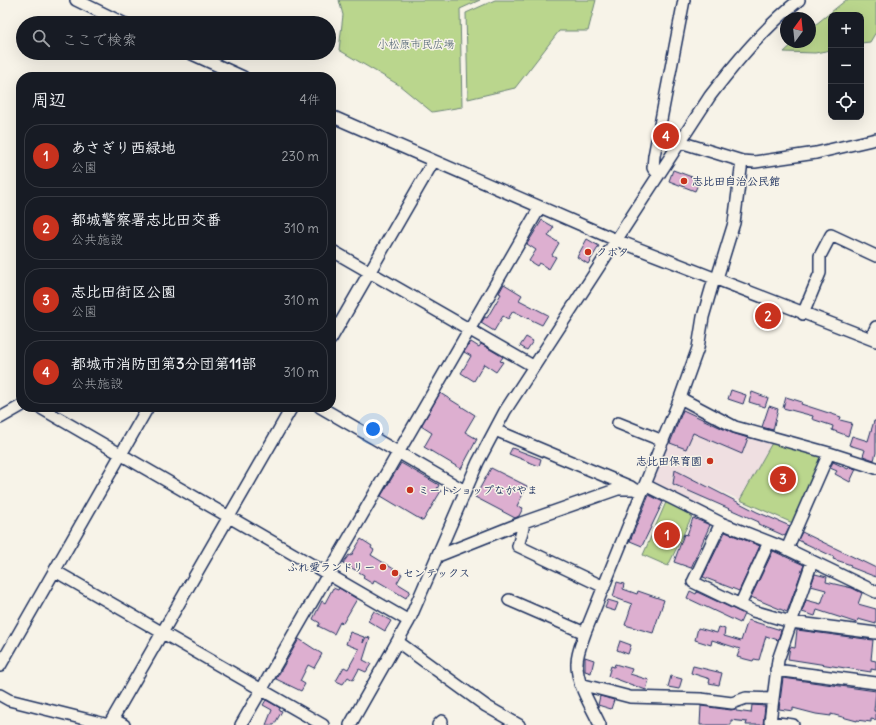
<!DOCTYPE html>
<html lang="ja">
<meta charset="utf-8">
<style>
:root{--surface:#171b24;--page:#20242c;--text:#f1f3f6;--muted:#9ea1a6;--line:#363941;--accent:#c8321e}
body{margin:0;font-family:Delius,"Klee One",sans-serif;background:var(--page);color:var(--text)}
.controls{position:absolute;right:12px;top:12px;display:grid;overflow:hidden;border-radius:8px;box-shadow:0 4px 16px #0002}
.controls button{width:36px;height:36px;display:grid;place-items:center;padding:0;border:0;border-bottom:1px solid var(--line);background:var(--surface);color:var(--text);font:20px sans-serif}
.compass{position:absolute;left:780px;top:12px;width:36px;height:36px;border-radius:50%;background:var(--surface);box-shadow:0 4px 16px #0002;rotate:15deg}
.you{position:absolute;left:373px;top:429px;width:14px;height:14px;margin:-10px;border:3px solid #fff;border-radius:50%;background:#1a73e8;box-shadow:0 0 0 6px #1a73e833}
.badge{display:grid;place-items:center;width:26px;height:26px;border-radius:50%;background:var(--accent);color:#fff;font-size:13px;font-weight:700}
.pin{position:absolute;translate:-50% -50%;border:2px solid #fff;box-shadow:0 1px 4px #0006}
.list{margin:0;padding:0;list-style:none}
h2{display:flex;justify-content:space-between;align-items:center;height:52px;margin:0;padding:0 16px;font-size:17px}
h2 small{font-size:13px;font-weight:400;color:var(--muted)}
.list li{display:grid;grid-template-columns:26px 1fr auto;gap:12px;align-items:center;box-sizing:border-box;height:64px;margin:0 8px 8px;padding:0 8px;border:1px solid var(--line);border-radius:16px}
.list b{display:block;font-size:15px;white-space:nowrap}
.list p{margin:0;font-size:13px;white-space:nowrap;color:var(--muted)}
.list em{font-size:13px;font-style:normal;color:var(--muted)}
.icon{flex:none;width:22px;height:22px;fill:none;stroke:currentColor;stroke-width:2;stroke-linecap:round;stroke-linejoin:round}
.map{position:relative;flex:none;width:876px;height:725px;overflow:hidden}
.search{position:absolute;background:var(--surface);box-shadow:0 4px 16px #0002;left:16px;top:16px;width:320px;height:44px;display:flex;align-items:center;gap:10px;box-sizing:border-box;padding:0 14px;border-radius:22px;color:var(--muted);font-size:15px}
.panel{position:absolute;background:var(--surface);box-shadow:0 4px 16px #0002;left:16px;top:72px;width:320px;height:340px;border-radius:16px}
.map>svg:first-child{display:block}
</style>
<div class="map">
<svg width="876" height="725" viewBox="0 0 876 725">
<rect width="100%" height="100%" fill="#f7f3e8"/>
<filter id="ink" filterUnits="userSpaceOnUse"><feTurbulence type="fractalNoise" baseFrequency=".025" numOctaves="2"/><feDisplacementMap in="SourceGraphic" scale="8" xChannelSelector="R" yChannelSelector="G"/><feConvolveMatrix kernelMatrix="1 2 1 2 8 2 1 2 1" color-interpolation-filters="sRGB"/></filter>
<g filter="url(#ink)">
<path fill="#efdfe1" d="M682,403L773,441L740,500L709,486L698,507L650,481Z"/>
<path fill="#bad68d" stroke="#6a8276" d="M339,0H480L460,9L462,107L432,112L399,85L339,50L343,15Z
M495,0H596L588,31H559L515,88L468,99L466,13Z
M846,0H876V32L870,42L861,43V15H831V50L815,53L784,52L795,42H810V29Z
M773,441L823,453L795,524L740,500Z
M667,500L693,514L668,566L643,555Z"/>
<path fill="#ddafd0" stroke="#1b2f5e" d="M673,170L700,180L695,191L669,181Z
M542,220L554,227L548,236L559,243L552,255L556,257L549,269L539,263L537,266L529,261L536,250L527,244Z
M587,239L599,246L588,264L577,257Z
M504,284L522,295L519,300L548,315L542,325L513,311L508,319L503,316L494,331L481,323L485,317L487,318L501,294L499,293Z
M526,337L533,341L527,350L520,346Z
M471,342L479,347L481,344L503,357L500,361L503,362L496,372L484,364L474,381L461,373L471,356L464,352Z
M731,390L746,395L743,404L728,399Z
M752,392L768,398L765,407L749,402Z
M440,393L475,415L465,432L477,439L461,469L424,447L432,433L421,426Z
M786,397L802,402L801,404L841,417L840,420L852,423L848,436L832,430L833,426L812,419L813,416L783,408Z
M769,406L778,409L773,430L762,427Z
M683,410L732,433L748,438L742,454L693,433L686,449L670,443Z
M874,421H876V453L874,460L863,456L865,450L849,445L852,436L868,441Z
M512,448L541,459L539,466L509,454Z
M833,462L848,469L849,467L856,469L850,482L835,474L837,471L830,468Z
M401,463L439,485L437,489L441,491L423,521L381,496Z
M491,468L527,486L517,506L523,508L519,516L515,518L475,497Z
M675,470L757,512L790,526L785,536L758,524L759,522L673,484Z
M649,495L663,502L642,546L630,541Z
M693,518L710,525L691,568L674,562L684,534L687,535Z
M725,532L760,546L739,591L703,577Z
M802,532L876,568V577L850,567L851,565L833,559L834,557L798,540Z
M361,539L372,546L371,548L374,550L371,555L402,574L397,583L410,591L406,598L379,582L374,580L373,584L363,578L364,575L343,563L349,555L351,556Z
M773,551L804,565L787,612L751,597Z
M815,574L827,577L826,582L852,588L862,593L858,604L876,609V624L858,619L857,623L817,610L815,616L802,612L806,600L821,604L826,590L811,586Z
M617,582L624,584L623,589L637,594L638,591L664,600L653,633L625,625L632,604L613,597Z
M333,588L338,590L339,588L357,599L343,623L340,622L334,634L318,626L320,623L313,619L322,601L325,603Z
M690,591L696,594L697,592L744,614L740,623L687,598Z
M608,600L618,603L615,611L605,608Z
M374,611L391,621L385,631L368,621Z
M748,620L781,630L778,640L766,636L759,660L754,659L753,661L737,657L740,649L712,640L711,645L695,640L698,628L717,633L719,627L725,629L724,636L741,641Z
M797,630L873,640L871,660L876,661V670L871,669V672L788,659L790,647L795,648Z
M350,632L364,637L363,643L366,637L370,638L363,660L371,664L366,672L359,669L353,680L348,677L343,684L336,681L344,667L348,669L359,649L346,644Z
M299,639L322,654L314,668L308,665L300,681L305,684L301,691L276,679Z
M620,641L631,645L628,654L617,650Z
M585,657L594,660L591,673L585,671Z
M615,664L632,669L630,674L649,680L646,690L608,676L611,666L614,667Z
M693,666L722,673L719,685L709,683L710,679L707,678L691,673Z
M671,676L682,679L679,689L668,687Z
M783,678L876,691L874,711H876V720L871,719V722L857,720V721L831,714V716L816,714L793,708V711L779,709Z
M600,696L614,700L611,709L598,705Z
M266,700L280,708L279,710L282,711L274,725H266L272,710L263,705Z
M752,705L765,706L763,725H746L747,722L731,720V725H700L701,706L731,710L736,709V711L751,713Z"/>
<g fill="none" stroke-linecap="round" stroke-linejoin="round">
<defs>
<path id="minor" d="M76,0L123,23
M190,53L243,77
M331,116L616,240L876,341
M680,142L742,161L755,162L816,153L876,139
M658,174L653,168L654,156L684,0
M331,250L533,366
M803,314L820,273V256L831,235L876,256
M331,339L433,162
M871,339L876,327
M680,398L735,427L829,453L876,468
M39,407L409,621
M320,407L465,491
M0,418L21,406
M618,423L663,441
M495,430L631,487
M645,485L721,523L787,549L876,592
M521,523L523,528L518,546L604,587
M721,523L693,582L753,611L791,622L876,633
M787,549L829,453
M438,556L521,523L618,489H634L642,492
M55,571L323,725
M509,600L585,633
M740,605L769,542
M398,642L486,706L519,725
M0,666L148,407
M776,670L876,683
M580,684L630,697L701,699L732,703L746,698L773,699
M0,695L9,700L109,725L292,407
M113,719L124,725
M241,725L540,207
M350,725L409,621L478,462L505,411L710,96C737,61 764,28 799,0
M438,725L442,721
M600,725C592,707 576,684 577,663C577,653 582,642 585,633L680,398L698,348L703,317L714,279L718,275L734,223L742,161
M793,725L770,722L778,660L812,562"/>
</defs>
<use href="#minor" stroke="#1b2f5e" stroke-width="14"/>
<use href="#minor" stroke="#f7f3e8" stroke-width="11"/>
</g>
</g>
<g fill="#c8321e" stroke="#f7f3e8" stroke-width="1.5">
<circle cx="684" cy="181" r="4"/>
<circle cx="588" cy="252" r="4"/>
<circle cx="710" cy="461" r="4"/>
<circle cx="410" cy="490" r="4"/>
<circle cx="383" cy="567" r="4"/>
<circle cx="395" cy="573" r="4"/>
</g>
<g text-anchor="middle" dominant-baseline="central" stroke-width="3" stroke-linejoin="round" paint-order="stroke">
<g font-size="11" fill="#43596a" stroke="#f7f3e8">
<text x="416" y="44">小松原市民広場</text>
</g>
<g font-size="11" font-weight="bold" fill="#1b2f5e" stroke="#f7f3e8" text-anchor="start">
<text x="692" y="181">志比田自治公民館</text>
<text x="596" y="252">クボタ</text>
<text x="702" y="461" text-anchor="end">志比田保育園</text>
<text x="418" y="490">ミートショップながやま</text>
<text x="375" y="567" text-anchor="end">ふれ愛ランドリー</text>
<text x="403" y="573">センテックス</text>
</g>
</g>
</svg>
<div class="controls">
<button>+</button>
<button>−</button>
<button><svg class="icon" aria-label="locate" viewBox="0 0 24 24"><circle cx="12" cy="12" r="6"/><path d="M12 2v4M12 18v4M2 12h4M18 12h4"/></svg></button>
</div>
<svg class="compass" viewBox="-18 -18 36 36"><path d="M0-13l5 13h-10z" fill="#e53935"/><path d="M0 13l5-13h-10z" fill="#9ea1a6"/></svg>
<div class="you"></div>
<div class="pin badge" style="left:667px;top:535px">1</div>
<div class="pin badge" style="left:768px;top:316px">2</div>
<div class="pin badge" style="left:783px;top:479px">3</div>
<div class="pin badge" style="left:666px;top:136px">4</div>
<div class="search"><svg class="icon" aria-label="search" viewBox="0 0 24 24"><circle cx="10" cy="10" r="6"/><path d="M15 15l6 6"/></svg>ここで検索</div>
<section class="panel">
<h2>周辺<small>4件</small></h2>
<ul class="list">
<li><span class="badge">1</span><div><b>あさぎり西緑地</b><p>公園</p></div><em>230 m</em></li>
<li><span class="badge">2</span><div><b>都城警察署志比田交番</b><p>公共施設</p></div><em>310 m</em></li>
<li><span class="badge">3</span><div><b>志比田街区公園</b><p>公園</p></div><em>310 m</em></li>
<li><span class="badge">4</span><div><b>都城市消防団第3分団第11部</b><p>公共施設</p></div><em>310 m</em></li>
</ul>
</section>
</div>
